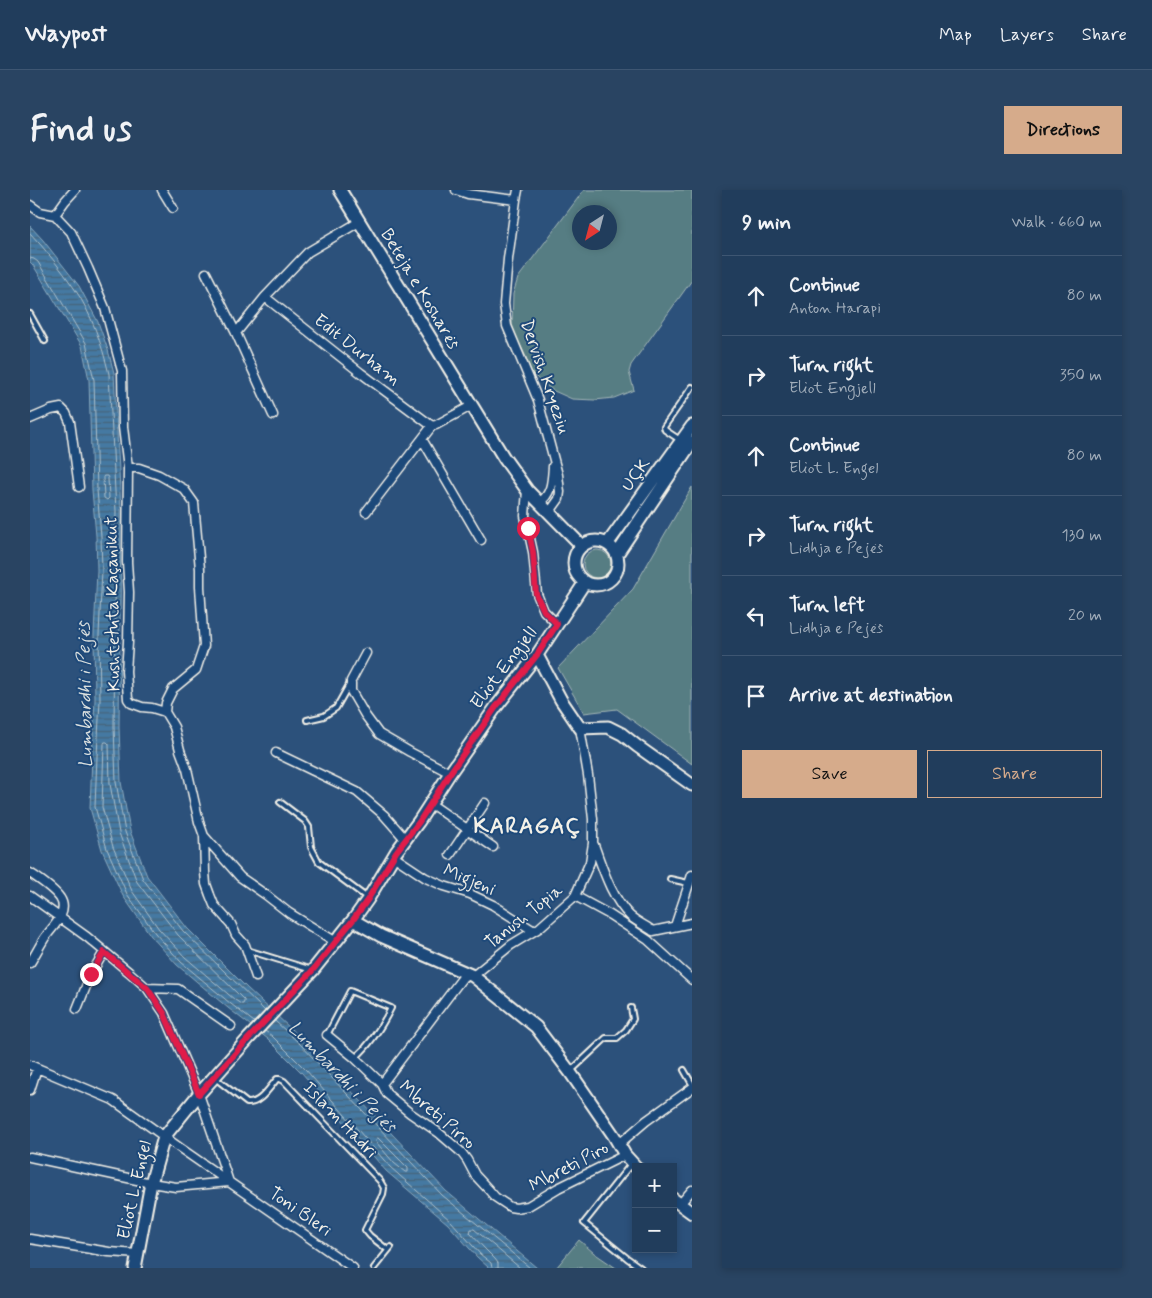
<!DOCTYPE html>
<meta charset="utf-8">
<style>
:root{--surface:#213d5c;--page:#294462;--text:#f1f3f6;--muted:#a2aebb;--line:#3e5672;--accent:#d6ab8b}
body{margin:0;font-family:Mynerve,sans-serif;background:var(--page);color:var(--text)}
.controls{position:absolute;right:15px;bottom:15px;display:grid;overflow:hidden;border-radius:0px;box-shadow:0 2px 8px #0003}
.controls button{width:45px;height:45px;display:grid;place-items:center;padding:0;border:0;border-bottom:1px solid var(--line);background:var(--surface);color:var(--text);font:25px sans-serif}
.compass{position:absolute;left:542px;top:15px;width:45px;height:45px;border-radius:50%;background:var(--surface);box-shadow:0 2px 8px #0003;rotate:216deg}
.stop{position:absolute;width:15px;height:15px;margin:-11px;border:4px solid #e11d48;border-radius:50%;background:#fff}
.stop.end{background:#e11d48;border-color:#fff;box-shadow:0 1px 5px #0008}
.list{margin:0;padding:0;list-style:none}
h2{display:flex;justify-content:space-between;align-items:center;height:65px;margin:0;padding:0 20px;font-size:21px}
h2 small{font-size:16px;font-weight:400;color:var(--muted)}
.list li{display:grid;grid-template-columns:32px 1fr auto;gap:15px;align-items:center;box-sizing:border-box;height:80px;padding:0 20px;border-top:1px solid var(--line)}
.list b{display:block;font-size:19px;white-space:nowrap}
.list p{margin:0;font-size:16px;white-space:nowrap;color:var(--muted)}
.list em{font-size:16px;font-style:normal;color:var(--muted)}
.actions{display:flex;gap:10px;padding:15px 20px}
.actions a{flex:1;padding:11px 0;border:1px solid var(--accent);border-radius:0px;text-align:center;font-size:18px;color:var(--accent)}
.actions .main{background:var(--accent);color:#111}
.icon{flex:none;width:28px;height:28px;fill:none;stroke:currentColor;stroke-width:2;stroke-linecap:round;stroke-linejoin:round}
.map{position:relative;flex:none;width:662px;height:1078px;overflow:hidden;border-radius:0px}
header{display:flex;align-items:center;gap:30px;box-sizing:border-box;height:70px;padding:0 25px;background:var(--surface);border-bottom:1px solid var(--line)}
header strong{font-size:24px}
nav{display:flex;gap:28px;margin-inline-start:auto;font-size:18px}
.intro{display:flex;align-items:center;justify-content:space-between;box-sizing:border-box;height:120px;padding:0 30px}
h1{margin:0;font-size:35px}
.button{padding:12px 22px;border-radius:0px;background:var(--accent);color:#111;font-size:18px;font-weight:700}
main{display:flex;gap:30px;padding:0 30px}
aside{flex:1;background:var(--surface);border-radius:0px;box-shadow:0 2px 8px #0003}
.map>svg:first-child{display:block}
</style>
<header>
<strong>Waypost</strong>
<nav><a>Map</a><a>Layers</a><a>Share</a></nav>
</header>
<div class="intro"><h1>Find us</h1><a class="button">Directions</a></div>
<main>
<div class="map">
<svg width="662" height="1078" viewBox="0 0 662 1078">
<defs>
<pattern id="water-rules" width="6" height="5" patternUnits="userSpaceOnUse" patternTransform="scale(1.25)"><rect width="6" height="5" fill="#4479a2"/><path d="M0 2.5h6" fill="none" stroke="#466379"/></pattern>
</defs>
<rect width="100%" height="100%" fill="#2c517b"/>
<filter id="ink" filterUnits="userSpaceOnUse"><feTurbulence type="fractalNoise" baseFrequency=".02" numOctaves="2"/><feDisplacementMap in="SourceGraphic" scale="10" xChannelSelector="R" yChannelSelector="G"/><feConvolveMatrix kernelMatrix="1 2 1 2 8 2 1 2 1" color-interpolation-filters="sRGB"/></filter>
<g filter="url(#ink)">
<path fill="#567d83" stroke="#a5b7b6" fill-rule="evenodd" d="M554,0H662V90L601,175L599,182L604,200L584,208L565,210L542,209L524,201L510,191L501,182L496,167L482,138L483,104L488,88ZM580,22V52H550V22Z
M662,297V574L587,519L554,523L528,478L603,399Z
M553 374a14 14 0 1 1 28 0a14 14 0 1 1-28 0Z
M549,1050L564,1063L586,1078H526Z"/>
<path fill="url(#water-rules)" stroke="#8aa9be" d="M0,36L13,50L49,96L68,132L78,160L84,183L91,321L89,537L91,592L100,641L117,686L157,738L217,798L274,851L416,1001L507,1078H459L447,1067L418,1034L356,981L272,883L238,849L198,818L147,775L121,746L93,706L72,660L60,618L62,566L65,510L64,445L67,380L66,346L62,300L59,190L52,156L3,75L0,72Z"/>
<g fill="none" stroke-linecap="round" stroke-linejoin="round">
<path stroke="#aec1cc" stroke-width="1" d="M0,43C16,60 31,79 44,98C61,122 72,155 79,184L86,321L84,537L86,592L95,642L113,689L153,741L235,821
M0,68L4,69L8,72L56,153L64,190L67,300L71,346L72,380L69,445L70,510L67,566L65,617L77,659L97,704L125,743L151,772L201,814L224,832
M74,286H77L78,288L79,308L77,310L74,308L73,288Z
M75,552H77L79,554L80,594L89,643L107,692L148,745L214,810V812L213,814H211L205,810L155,767L129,739L102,701L83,657L72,617L74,554Z
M245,831L270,854L412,1005L500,1078
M235,841L242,846L276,880L360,977L421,1031L450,1064L461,1073L462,1078
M348,948L378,978V982H375L364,973L346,952V950Z
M468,1078V1073L465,1069L455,1059L440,1043L441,1039H444L490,1078"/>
<defs>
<path id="lane" d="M0,124L15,151
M650,250L635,240L634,237L662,197
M277,530L294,526L306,518L319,495
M250,612L275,631L279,637L281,657L289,672L336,707
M640,689L658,693
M217,760L282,780
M297,845L320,801L361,818C352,836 341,854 325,868
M542,880L576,848H587L596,840L603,829L601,818
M654,880L662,894
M185,888L217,913C230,914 239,898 247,889H250L254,891L350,991L354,998L353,1004L335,1040L340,1046L358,1060
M601,974L554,1033L597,1068L611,1078
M344,1078L361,1057"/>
<path id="street" d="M132,0L143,18
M426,0L438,4L486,10
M488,0L486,10L478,69L474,114L477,136L508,210L528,285L530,302L529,309L519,323
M0,15L10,22L25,25
M25,25L41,42L58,78L75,118L92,181L93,237L98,278L97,372L99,402L98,452L96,481L98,509L101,513L112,517L122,518L135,522L144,537L150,560L157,579L169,632L174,646L210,687L236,705L259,723L306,752
M25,25L35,11L45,0
M176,83L206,143L243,225
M235,107L331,183L402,236L406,235L441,216
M206,143L235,107L278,62L329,32
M0,229L21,220L31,218L36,223L40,232L49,297
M392,249L451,350
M98,278H109L129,285L154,299L164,313L170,379V397L174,456L166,480L143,499L136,513L135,522
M497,300L495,326L503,362L507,404L514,421L527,434
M509,313C522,304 522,291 523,276
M336,322L402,236
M336,463L321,491V501L335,525L349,544L380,562L420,583
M246,563L327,602L354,625L376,650
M401,614L463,657
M174,646L175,682L176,694L180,705L184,715L201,734L206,745L215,755L226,787
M564,655C573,679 581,707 600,726C607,732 616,736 623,741
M420,665L455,613
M363,666L396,688L414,696L440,704L463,715L504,741
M0,683C10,690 23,698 30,708C40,723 21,738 14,749C9,757 5,765 0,773
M0,706L57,747L99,782L117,798L134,823L169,904L199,992L146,997L121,993L0,967
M545,706L580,725L618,750L662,790
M645,736L662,685
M623,741L662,733
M443,786L481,755L509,738L545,706L560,672L563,653V629L558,585L550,538
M117,798L148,799L201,836
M47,819L61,784L74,762
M297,845L325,868L352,894L357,904L380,923L409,943L431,962L437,970L445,985L458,999L465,1007L480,1017L486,1018L498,1016L528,998L595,965
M0,875L83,910L150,958L323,1078
M352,894L436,783
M0,900L7,878
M588,955L616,931L662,898
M650,1014L662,1000
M0,1049L79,1062L108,1064"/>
<path id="secondary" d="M310,0L474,268L497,300L552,356
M544 373a22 22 0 1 1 44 0a22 22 0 1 1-44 0Z
M578,353L662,236
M587,364L662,252
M507,465L531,510L550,538L578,537L592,544L607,556L662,595
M323,730L351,746L443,786L506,837L540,882L584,946L595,965L606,977
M643,1009L662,1023
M105,1078L121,993L134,947L169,904L219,848L283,780L323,730L338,709L366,662L389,631L420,583L466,517L507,465L555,392"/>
</defs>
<use href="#lane" stroke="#f4f1e8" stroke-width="8"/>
<use href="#street" stroke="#f4f1e8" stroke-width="11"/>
<use href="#secondary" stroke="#f4f1e8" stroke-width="15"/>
<use href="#lane" stroke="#1f4a7a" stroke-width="4"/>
<use href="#street" stroke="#1f4a7a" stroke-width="8"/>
<use href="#secondary" stroke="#1f4a7a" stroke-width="11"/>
</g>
</g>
<g fill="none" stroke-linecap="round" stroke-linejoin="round" filter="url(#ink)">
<path stroke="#e11d48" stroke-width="6" d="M61,784L74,762L117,798L134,823L169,904L219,848L283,780L323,730L338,709L366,662L389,632L420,583L466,517L507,465L527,434L514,421L506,404L503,362L498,338"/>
</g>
<g text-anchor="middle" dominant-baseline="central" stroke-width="4" stroke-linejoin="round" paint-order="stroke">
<g font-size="18" fill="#f4f1e8" stroke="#1f4a7a">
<text transform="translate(390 99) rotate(59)">Beteja e Kosharës</text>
<text transform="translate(327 160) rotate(38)">Edit Durham</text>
<text transform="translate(515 187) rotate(71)">Dervish Kryeziu</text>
<text transform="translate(606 285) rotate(-54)">UÇK</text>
<text transform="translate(83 414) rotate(-91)">Kushtetuta Kaçanikut</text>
<text transform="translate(474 478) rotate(-53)">Eliot Engjell</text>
<text transform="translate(439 690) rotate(23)">Migjeni</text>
<text transform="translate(494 727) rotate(-38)">Tanush Topia</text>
<text transform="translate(407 925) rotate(41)">Mbreti Pirro</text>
<text transform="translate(310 930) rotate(46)">Islam Hadri</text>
<text transform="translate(539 977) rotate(-28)">Mbreti Piro</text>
<text transform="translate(105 1000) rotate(-77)">Eliot L. Engel</text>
<text transform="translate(270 1022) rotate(35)">Toni Bleri</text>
</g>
<g font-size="19" font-style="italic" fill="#dadfde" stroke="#1f4a7a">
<text transform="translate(55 505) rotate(-91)">Lumbardhi i Pejës</text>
<text transform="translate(312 887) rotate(46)">Lumbardhi i Pejës</text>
</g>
<g font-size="22" font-weight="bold" letter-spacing="1" fill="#f4f1e8" stroke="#1f4a7a">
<text x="497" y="637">KARAGAÇ</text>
</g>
</g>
</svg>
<div class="controls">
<button>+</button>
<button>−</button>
</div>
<svg class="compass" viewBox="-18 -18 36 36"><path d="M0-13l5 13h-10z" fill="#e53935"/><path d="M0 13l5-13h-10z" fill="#a2aebb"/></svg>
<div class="stop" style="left:498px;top:338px"></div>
<div class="stop end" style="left:61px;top:784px"></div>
</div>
<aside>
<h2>9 min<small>Walk · 660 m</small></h2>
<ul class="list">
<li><svg class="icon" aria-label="ahead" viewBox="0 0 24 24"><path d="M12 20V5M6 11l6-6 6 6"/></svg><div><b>Continue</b><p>Anton Harapi</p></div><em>80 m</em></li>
<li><svg class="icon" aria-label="right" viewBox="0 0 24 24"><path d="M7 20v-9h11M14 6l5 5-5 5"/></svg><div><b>Turn right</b><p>Eliot Engjell</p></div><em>350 m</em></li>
<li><svg class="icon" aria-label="ahead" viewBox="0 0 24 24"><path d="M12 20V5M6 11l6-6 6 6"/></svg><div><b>Continue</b><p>Eliot L. Engel</p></div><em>80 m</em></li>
<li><svg class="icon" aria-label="right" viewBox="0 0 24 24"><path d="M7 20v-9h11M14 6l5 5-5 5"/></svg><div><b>Turn right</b><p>Lidhja e Pejës</p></div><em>130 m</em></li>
<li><svg class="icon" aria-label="left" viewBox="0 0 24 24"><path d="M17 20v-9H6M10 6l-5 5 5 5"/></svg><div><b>Turn left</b><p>Lidhja e Pejës</p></div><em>20 m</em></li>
<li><svg class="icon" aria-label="arrive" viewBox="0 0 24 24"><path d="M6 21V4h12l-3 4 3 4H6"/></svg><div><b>Arrive at destination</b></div></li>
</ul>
<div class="actions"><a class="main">Save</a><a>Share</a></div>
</aside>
</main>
